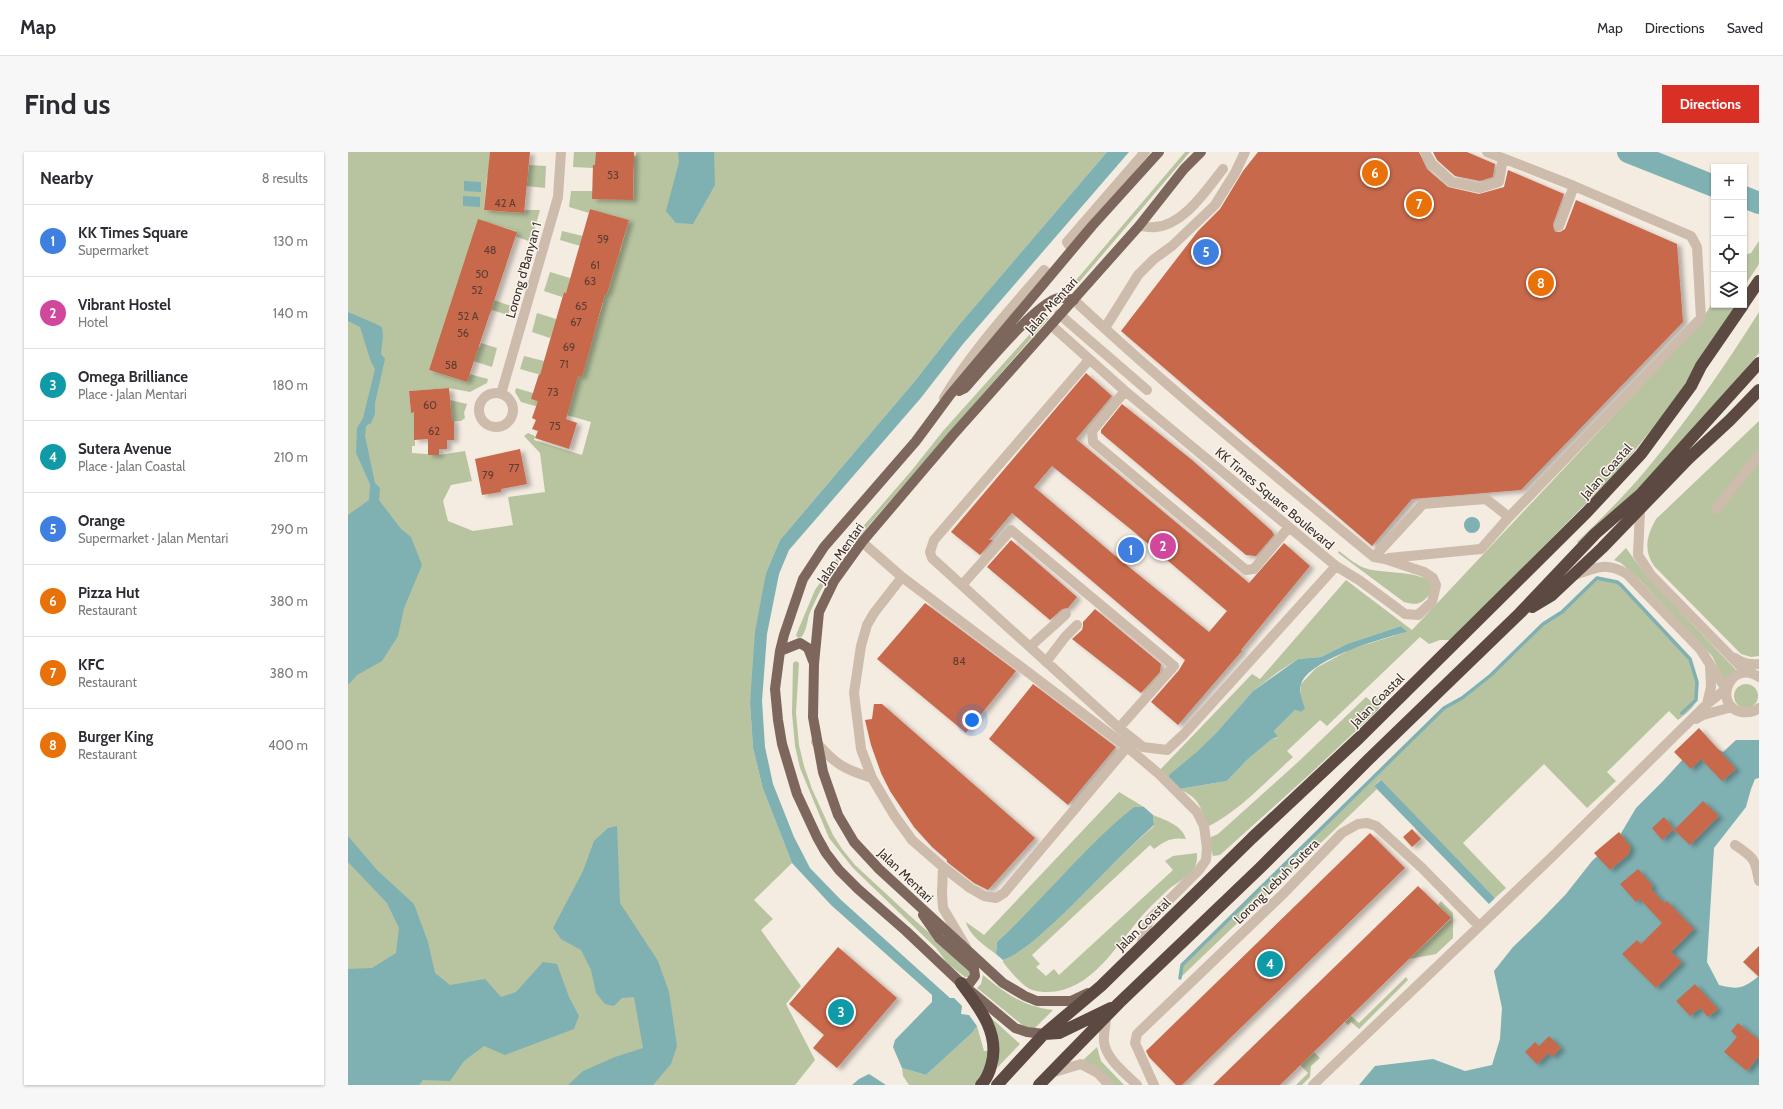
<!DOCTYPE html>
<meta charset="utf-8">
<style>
:root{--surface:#fff;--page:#f7f7f7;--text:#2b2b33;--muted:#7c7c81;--line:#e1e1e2;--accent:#d93025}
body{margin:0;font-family:Cabin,sans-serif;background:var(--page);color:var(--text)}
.controls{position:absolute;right:12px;top:12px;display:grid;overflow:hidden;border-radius:0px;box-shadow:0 1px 3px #0004}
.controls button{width:36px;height:36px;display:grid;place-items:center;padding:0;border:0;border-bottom:1px solid var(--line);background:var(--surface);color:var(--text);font:20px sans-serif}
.you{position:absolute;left:624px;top:568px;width:14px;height:14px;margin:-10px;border:3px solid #fff;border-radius:50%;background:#1a73e8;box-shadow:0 0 0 6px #1a73e833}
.badge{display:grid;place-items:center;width:26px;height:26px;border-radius:50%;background:var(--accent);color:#fff;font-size:13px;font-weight:700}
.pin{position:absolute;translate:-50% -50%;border:2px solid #fff;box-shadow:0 1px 4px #0006}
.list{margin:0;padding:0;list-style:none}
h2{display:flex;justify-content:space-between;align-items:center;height:52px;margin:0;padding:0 16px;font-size:17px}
h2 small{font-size:13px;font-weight:400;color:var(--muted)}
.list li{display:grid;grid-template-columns:26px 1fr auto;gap:12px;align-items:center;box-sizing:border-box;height:72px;padding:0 16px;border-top:1px solid var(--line)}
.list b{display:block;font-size:15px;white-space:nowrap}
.list p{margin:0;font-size:13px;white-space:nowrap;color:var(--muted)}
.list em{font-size:13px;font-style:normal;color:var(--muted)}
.icon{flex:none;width:22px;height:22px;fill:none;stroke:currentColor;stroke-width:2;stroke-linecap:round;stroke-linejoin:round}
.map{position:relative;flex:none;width:1411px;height:933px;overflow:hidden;border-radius:0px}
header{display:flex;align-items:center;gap:24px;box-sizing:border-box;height:56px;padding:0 20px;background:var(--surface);border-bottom:1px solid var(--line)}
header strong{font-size:19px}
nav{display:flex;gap:22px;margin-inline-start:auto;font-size:14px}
.intro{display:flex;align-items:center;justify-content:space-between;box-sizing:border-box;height:96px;padding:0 24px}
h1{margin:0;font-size:28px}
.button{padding:10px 18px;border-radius:0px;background:var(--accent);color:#fff;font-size:14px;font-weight:700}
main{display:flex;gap:24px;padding:0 24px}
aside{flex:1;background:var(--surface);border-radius:0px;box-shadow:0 1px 3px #0004}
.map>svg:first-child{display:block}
</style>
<header>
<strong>Map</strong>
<nav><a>Map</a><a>Directions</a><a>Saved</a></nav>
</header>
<div class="intro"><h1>Find us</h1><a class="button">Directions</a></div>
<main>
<aside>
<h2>Nearby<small>8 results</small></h2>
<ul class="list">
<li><span class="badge" style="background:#3f7fe0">1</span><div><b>KK Times Square</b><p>Supermarket</p></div><em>130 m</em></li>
<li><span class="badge" style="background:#d1479c">2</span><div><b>Vibrant Hostel</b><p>Hotel</p></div><em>140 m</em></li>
<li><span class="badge" style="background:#0f9aa8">3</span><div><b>Omega Brilliance</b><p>Place · Jalan Mentari</p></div><em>180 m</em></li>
<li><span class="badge" style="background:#0f9aa8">4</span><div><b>Sutera Avenue</b><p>Place · Jalan Coastal</p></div><em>210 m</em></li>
<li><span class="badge" style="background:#3f7fe0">5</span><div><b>Orange</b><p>Supermarket · Jalan Mentari</p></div><em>290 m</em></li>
<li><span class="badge" style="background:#e8710a">6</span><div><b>Pizza Hut</b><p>Restaurant</p></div><em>380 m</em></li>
<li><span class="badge" style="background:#e8710a">7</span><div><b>KFC</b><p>Restaurant</p></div><em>380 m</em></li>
<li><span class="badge" style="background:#e8710a">8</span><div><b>Burger King</b><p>Restaurant</p></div><em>400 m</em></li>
</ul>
</aside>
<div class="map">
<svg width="1411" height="933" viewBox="0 0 1411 933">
<defs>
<filter id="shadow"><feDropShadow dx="4.5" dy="2.5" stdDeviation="2" flood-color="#0004"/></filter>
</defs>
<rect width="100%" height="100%" fill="#f4ebe1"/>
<path fill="#b8c4a0" d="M0,0H142L141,15L180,19L181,13L198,14L197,36L178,34L179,28L139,25L136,58L176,61V58H192L183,90L167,84L168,79L130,68L120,100L158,112L156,120L117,108L107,141L145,153L146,148L163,154L160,163L144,158L142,162L104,150L94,183L132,195L133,191L149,196L144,215L88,197L81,218L119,230L121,222L140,227L139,231L122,240L101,236L61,239L63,260L103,258L102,248L119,252L116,261L117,266L113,269L66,270L67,294H64V301L91,303L117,299L124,329L103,333L95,349L100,369L125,379L165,373L160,345L197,340L192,301L176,284L180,281L187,284L186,288L234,303L243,270L173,250L167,240L168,236L185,241L221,231L172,217L176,204L196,209L204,181L202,186L184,180L189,161L208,167L245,184L255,151L216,140L214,145L196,139L202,120L222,126L221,132L259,142L270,105L212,88L214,79L235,84L233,90L272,100L281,68L242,57L241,61L221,55L223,39H245L285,48L286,14L246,13L245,16L225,15L226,0H248V3L288,4V0H759L610,174L566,230L432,388L418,421L402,551L405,596L415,637L444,711L406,748L425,767L413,778L453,834L438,852L467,908L447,933H0Z
M837,0H842L721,142H718V140Z
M1411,89V112L1396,135V103L1403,101Z
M1366,148V153H1390L1324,252L1270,319L1103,488H1092L1081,492L1072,485L979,574L972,568L939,599L945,605C918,629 892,659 859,675C853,654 851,646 831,637L879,629L899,608L924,587L930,586L926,579L947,558L953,560V532L968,516L1003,497L1058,480L1053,474L999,492L973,505L950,507L930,520L905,539L869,580L821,630L808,622L904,522L912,527L998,428L1064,478L1350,174Z
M1411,160V201L1382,236L1303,324L1232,393L1229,390C1253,367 1277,343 1298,318C1340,268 1377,214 1411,160Z
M699,163L701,165L700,167L495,403C482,422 470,441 461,463C459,470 458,482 452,486L449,485L448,483L467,438L493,400L564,318L595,279Z
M1411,269V504L1403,505L1393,502L1306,414C1295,398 1299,383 1308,367Z
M1278,396L1300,426L1390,520L1377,530L1364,504L1293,429L1273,411L1266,408Z
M991,399C1000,406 1009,414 1020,417C1032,421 1080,419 1084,433C1085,437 1082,441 1080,444C1073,453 1067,453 1056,450L990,401Z
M1249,426L1269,430L1273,433L1334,497C1344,510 1349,523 1348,540C1348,545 1348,549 1346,553C1342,559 1335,564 1330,568L1321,559L1259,620L1268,629L1239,656L1196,612L1115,691L1158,736L1147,746L1032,628L1026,634L1029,637L832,826L834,813L1096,556L1114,546L1142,523L1195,472L1214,460Z
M448,509L451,511L448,561L451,593L456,614L464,637L485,683L494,697L507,713L561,763L623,818L621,825H617L600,812L588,796L505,716L481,686L452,616L447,594L444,561L445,511Z
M1386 544a12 12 0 1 1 24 0a12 12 0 1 1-24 0Z
M1040,534L1042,536L1030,558L962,622L872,703L865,704L861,686L870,682L949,611L1018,545L1024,550Z
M771,640L796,655H786L741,697L692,749L649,790L648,802C637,794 621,783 618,770L636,783Z
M805,663C817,668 834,673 838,687C823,685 817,689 806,697L802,693L684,803L692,812L688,815L698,824L706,817L711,823L825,718L817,709L825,704L849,701C849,708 849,713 845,718C839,726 828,731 821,737C811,746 801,756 793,765C768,794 742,841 698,840C693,840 685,839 680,836C670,829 662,819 655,810V808C676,800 692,783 709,768C742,737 772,703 806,674Z
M1093,749L1105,761V786L1088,802L1061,807L1103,767L1090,753Z
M635,823C658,842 675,854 705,858L683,880L629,836L633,832Z
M1058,825L1060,828L1011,877L1003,870L1000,873L997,870L1003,864L1011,871Z
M640,863L672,892L649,916L651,902Z
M629,874L636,899L643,898L637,919L626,933H561L555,924L554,916L578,923L624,881Z
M749,895L753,909L776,933H766L731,912Z
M966,900L972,906L963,914L962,925L954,933H948L960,921L952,913Z"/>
<path fill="#7fb0b2" d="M330,0H366L367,33L345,72L328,71L318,59L331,10Z
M759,0H781L615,192L572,247L441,398L431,422L419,482L414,549L417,595L425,632L446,685L462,716L492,747L602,846H606L614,854L613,862L621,863L629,874L624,881L578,923L554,916L545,895L547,888L584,850V843L483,753L444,711L415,637L405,596L402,551L407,480L418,421L432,388L566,230L610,174Z
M116,29L133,30V40L116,39Z
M115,44L132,45V55L115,54Z
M0,160L28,172L34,175L35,184L33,202L37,207L27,251V262L23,271L18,274L17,284L27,331L32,336L31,348L53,377L63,385L74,413L56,456L50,484L34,509L9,523L0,533V363L21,348L22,332L8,301L9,276L15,266L27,217L23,210L12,175L0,169Z
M1116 373a8 8 0 1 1 16 0a8 8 0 1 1-16 0Z
M1053,474L1059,480C1034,486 962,507 953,532C951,540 954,549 957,556L953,560L947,558L926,579L930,585L924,587L899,608L879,629L831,637L821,630V623L850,599L869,580L905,539L950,507L973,505L999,492Z
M1388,588H1411V626L1407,627L1403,637L1398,655L1366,696L1359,810L1371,833C1391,838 1394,837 1411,824V933H1011L1027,914L1085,907L1117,919L1144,913L1152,887L1154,856L1146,819L1165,795L1193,768L1218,742L1244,709L1272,683L1288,656L1315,629L1337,605L1362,593L1375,600Z
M1033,628L1147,746L1141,752L1026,634Z
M786,655H796L805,663L806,673C772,703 742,737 709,768C692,783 676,800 655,808L648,802L649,790C696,747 736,695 786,655Z
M269,674L272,751L310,809L321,840L329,894L323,912L305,933H220L235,919L267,905L295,896L286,845L274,846L266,854L257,852L248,841L243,818L233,798L213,787L205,776L235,719L246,689L260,676Z
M0,684L29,718L66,752L80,790L87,821L102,833L137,827L153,845L168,840L195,810L209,812L221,845L231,864L226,877L157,903L136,894L116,909L102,929L75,928L71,933H0V817L24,816L48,801L51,776L39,751L0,710Z
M521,922L538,933H504L511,927Z"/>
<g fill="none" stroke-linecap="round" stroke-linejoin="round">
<path stroke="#7fb0b2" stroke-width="3.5" d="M832,826L834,813L1096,556L1114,546L1143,523L1195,472L1214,460L1249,426L1269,430L1273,433L1342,507L1349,530L1348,548L1334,561"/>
<path stroke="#7fb0b2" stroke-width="22" d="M1280,0L1366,34
M1396,45L1411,51"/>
</g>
<path fill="#c8694b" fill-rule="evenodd" filter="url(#shadow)" d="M142,0H182L176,61L136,58Z
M248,0H286L285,48L244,47L245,13H247Z
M910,0H1071L1079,17L1100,35L1131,42L1156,35L1160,18L1216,42L1205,72L1206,78L1208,80H1212L1217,77L1228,48L1329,92L1335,170L1173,338L1064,347L1024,394L773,179L850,79L872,57L895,19Z
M1085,0H1119L1147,12L1145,25L1132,29L1107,24L1089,8Z
M242,57L281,68L259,142H257L234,225L230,224L218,267L229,271L221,297L187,286L190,279L184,277L188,268L184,266L190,249L183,247L191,222L192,223L216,140L218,141Z
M130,67L169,80L119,230L81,218Z
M738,221L764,244L728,287L901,431L936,391L962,414L893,498L894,499L830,573L803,550L831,518L837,508L664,361L641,388H645L632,403L603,380ZM704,314L785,379L879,459L861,480L765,402L686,335Z
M101,236L104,269H106V288H99V297H91V303H80V287L66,288V260L63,261L61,239Z
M774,252L844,308L924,379L926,383L908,404L898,403L753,281V278Z
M172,297L179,332L153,337V340L134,343L127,307Z
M663,388L729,445L720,456L714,457L702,468L639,415Z
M577,451L668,519L618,581L529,507Z
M747,457L813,512L812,520L793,541L724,487L734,478L735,474V470Z
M685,532L768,595L720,653L641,587Z
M526,552H534L687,686L640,738L626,731L599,710V708L584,695L566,675L542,639L533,621L523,593L517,568L524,567Z
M1351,576L1388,617L1374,629L1353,607L1343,617L1326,600Z
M1355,649L1371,664L1342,693L1326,678Z
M1316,665L1326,677L1314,688L1304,676Z
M1064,677L1073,687L1064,695L1055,685Z
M1271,680L1283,695L1280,703L1262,718L1246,701Z
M1022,681L1057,716L834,933H828L801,905L798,899Z
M1290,717L1305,734L1303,737L1316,751L1319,749L1346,777L1323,800L1334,810L1308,836L1274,802L1289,788L1293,792L1314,771L1292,747L1288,750L1272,732Z
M1070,734L1103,766L932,933H865Z
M1411,794V825L1395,810Z
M490,795L549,846L489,916L465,896L476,883L441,852Z
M1347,832L1370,857L1360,865L1352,856L1342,864L1328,849Z
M1390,871L1411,888V904L1399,919L1376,900L1389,885L1383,879Z
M1201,884L1213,896L1204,905L1201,901L1189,912L1177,900L1187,890L1191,894Z"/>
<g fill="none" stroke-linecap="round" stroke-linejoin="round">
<path stroke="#cdbbac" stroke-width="10" d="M1077,0L1084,12L1104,30L1132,36L1151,30L1155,6
M1139,0L1226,34
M791,74C796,74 802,76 807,75C836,73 859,37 875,17
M724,97L719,90L797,0
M711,162L799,238
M703,173L777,239L988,414L1011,428L1057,462L1070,463L1084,450L1088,433L1085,426L1076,420L1037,407L1026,405C924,321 822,238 726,148
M757,176L790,123L806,107L824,94L867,53L887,21L897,0
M741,208L586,388L582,400L584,406L771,576L795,595L819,598L836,582L988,414
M777,239L744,279L745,290L898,418L906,417L941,375
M131 258a17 17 0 1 1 34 0a17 17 0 1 1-34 0Z
M153,242L210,45L213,0
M596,246C624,199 661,159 696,118L701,123
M1368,357L1411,303
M1292,359L1290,403L1303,423L1398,520
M514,390L554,425
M1026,405L1075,352L1138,347L1161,365
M1041,406L1133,397L1161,365L1353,166L1349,95L1343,84L1226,34L1211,74
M1227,423C1248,415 1259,410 1279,422L1352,497L1378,537
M614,433L663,378L826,514L771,576
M682,495C694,483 706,474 718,462
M1387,506C1394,511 1402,513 1411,512
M698,510L717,485L729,473
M1411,525C1384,506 1363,552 1393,560C1400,561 1406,560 1411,556
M1359,552L1363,535L1362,513
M1348,567L1355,563L1384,555
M468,590C488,613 496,617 524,626
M779,595L656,741L648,746L636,744L622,736L595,715L564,688L546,663L524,626L513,597L506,541L513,494L519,473L526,461L554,425L779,595L811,622L849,660L856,674L859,696L858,708L851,718L801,768L793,794
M1387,693C1406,706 1407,706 1411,729
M595,715L594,742L595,756L618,795
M758,865C758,873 755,883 756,890C758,907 778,922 789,933
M703,921L733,912L750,921L761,933
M806,933L787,891L789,882L935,742L994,681L1010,672L1019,671L1028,674L1074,716L1131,774
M965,933L1206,703L1359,552L1378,537"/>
<path stroke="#7d675c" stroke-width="10" d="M611,239L617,236C634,217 689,150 711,146C715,145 721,147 726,148
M432,499L452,491L460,496L465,509
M575,763L591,786L626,817L627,824L621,832L613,831
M740,841L723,849H689L677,844L655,831L531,717L506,690L490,663L475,620L465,565L466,512L471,460L486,429L514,390L605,283L791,74L836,17L853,0
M696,882L679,880L667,876L613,831L558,779L510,737L491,718L478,701L469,685L449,642L434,592L430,568L427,537L432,499L436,483L455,427L476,395L568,289L602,243L744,74L811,0"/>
<path stroke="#5c4a42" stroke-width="12" d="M1396,151L1411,129
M1184,455L1204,443L1254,396L1341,306L1382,268L1411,238
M613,831C631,855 653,882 643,914C641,921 638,928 633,933
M696,882L711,881L763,856
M649,933L696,882L753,834L904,686L1011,586L1238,361L1293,302L1343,234L1353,214L1395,153
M691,933L771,851L913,715L1020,608L1172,461L1247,382L1293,342L1411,211"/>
</g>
<g text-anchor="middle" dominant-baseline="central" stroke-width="3" stroke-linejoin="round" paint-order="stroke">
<g font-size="11" fill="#5e3e33">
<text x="265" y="23">53</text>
<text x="157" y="51">42 A</text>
<text x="255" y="87">59</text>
<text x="142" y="98">48</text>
<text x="247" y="113">61</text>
<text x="134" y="122">50</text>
<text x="242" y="129">63</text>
<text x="129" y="138">52</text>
<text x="233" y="154">65</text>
<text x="120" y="164">52 A</text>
<text x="228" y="170">67</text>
<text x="115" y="181">56</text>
<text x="221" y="195">69</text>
<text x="216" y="212">71</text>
<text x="103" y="213">58</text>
<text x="205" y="240">73</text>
<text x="82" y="253">60</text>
<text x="207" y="274">75</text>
<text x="86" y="279">62</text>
<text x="166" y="316">77</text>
<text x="140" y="323">79</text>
<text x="611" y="509">84</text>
</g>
<g font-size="13" fill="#3b302b" stroke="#fbf5ee">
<text transform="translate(175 118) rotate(-74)">Lorong d'Banyan 1</text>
<text transform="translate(703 153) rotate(-48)">Jalan Mentari</text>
<text transform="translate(1258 319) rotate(-48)">Jalan Coastal</text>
<text transform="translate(927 346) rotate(40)">KK Times Square Boulevard</text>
<text transform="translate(492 401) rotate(-55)">Jalan Mentari</text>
<text transform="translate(1029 548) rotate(-45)">Jalan Coastal</text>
<text transform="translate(558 723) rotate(44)">Jalan Mentari</text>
<text transform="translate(928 729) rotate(-45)">Lorong Lebuh Sutera</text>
<text transform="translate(795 772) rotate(-44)">Jalan Coastal</text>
</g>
</g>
</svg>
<div class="controls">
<button>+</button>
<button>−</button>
<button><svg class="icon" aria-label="locate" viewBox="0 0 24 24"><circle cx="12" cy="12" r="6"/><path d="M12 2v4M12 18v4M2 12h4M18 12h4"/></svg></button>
<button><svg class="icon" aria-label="layers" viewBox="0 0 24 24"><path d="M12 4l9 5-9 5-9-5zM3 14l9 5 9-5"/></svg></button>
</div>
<div class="you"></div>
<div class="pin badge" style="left:783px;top:398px;background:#3f7fe0">1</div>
<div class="pin badge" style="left:815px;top:394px;background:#d1479c">2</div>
<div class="pin badge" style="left:493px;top:860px;background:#0f9aa8">3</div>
<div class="pin badge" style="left:922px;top:812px;background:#0f9aa8">4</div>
<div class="pin badge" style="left:858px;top:100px;background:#3f7fe0">5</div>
<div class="pin badge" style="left:1027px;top:21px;background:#e8710a">6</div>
<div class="pin badge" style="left:1071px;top:52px;background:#e8710a">7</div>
<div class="pin badge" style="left:1193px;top:131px;background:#e8710a">8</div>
</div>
</main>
